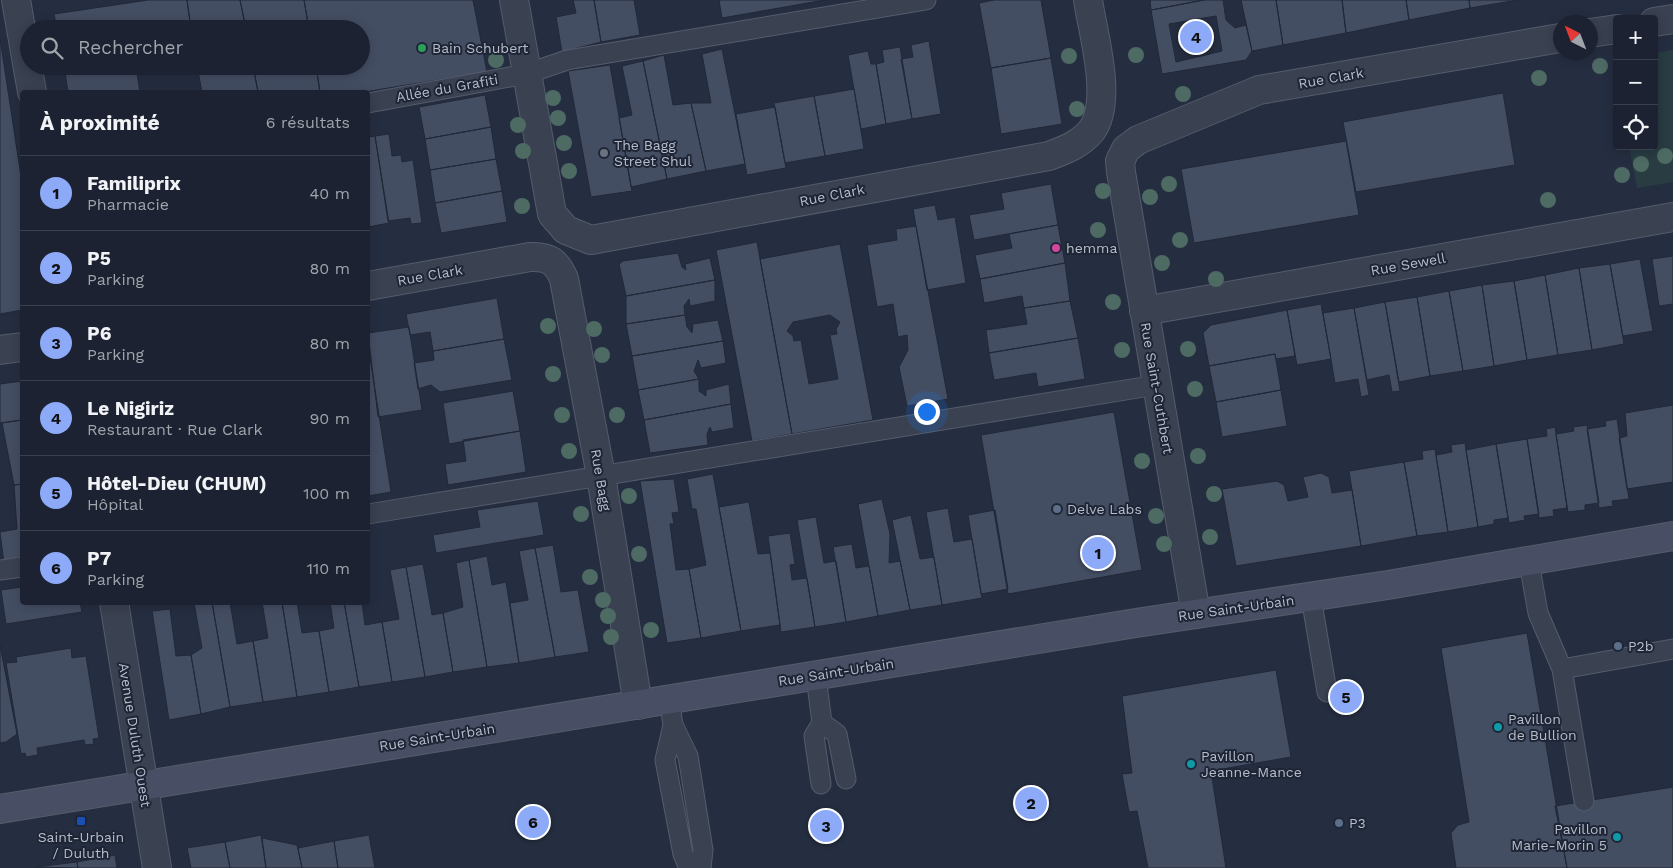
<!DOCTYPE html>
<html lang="fr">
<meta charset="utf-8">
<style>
:root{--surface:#1c2231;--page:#252a39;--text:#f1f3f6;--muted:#a0a4ab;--line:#3a3f4d;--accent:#8daaf9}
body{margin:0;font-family:"Work Sans",sans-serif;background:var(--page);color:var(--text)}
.controls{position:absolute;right:15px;top:15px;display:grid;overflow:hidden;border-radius:5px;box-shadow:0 2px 12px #0003}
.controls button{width:45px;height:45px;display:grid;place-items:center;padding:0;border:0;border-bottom:1px solid var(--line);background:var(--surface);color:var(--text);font:25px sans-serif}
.compass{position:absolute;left:1553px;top:15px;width:45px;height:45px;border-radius:50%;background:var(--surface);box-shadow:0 2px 12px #0003;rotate:318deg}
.you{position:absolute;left:926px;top:411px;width:18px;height:18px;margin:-12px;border:4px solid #fff;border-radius:50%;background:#1a73e8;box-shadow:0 0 0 8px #1a73e833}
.badge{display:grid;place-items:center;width:32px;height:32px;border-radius:50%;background:var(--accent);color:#111;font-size:16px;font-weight:700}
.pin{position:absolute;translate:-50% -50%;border:2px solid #fff;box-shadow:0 1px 5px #0006}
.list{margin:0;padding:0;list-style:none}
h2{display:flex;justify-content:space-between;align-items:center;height:65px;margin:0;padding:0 20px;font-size:21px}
h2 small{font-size:16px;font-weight:400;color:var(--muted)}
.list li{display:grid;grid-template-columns:32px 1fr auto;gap:15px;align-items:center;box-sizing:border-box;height:75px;padding:0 20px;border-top:1px solid var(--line)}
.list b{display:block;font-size:19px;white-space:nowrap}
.list p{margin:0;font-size:16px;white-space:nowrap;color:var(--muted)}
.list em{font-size:16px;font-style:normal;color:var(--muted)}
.icon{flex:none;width:28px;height:28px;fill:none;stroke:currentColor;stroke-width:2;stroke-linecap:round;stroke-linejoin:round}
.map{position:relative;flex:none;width:1673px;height:868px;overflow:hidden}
.search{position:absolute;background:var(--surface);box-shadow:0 2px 12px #0003;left:20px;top:20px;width:350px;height:55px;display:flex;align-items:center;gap:12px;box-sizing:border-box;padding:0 18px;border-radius:28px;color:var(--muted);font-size:19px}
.panel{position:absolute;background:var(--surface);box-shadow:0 2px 12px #0003;left:20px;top:90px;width:350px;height:515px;border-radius:5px}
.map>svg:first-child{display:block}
</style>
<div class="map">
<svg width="1673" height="868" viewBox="0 0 1673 868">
<rect width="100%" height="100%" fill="#252e41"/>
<path fill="#283c42" d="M1673,50V182L1637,188L1629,146H1654V53Z"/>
<path fill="#444e63" stroke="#212838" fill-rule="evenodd" d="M148,0H187L191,29H57L54,14Z
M187,0H240L246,29H191Z
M240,0H304L309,29H246Z
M304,0H473L487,72L364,92H320L316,66H361V29H309Z
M573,0H594L601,42L562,52L556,17L576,13Z
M594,0H634L640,35L601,42Z
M719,0H825L722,18Z
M994,0H1041L1051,58L991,68L979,3Z
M1150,0H1204L1151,10Z
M1204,0H1223L1226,20L1235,28L1246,25L1252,51L1246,60L1162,74L1151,10Z
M1241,0H1276L1283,45L1252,51Z
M1276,0H1342L1346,33L1283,45Z
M1342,0H1406L1409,20L1346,33Z
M1406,0H1469L1470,8L1409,20Z
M1469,0H1518L1470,8Z
M1216,16L1222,51L1176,62L1169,24Z
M0,38L22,183V310L0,314Z
M929,41L941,114L912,119L901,59L913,57L911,45Z
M900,47L912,119L886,124L876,64L884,62L882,50Z
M722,49L745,164L706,171L691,103H711L702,54Z
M868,51L871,64H876L886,124L861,129L848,55Z
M664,55L673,105L691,103L706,171L667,179L643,61Z
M1051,58L1062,124L1001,134L991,68Z
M643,61L667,179L631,187L619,118L632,115L622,66Z
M610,65L632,191L591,197L568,71Z
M64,66H136L140,92H68Z
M197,66H253L258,92H202Z
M253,66H316L320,92H258Z
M854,89L864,149L825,156L814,96Z
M1503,93L1515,165L1356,192L1343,122Z
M485,95L491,127L425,139L419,107Z
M814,96L825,156L785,163L774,103Z
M775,107L786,168L747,175L736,114Z
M491,127L496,159L430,170L425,139Z
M389,134L392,156L401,155L402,162L413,160L422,223L411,224L410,218L388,221L375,136Z
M375,136L389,223L368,227V137Z
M1346,141L1359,215L1194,243L1181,169Z
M496,159L502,191L435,203L430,170Z
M1051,184L1058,225L974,240L969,215L1004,209L1001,193Z
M502,191L507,222L441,233L435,203Z
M935,205L938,220L955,217L966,283L927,290L913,209Z
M1058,225L1065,263L980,279L975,255L1012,248L1009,234Z
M916,226L948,399L907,406L899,367L908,350L907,335L898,337L893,304L877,307L867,245L897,240L896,229Z
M757,242L792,434L752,441L716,250Z
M840,244L873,420L792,434L760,259ZM830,315L840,322L836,329L837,334L830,335L838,379L809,384L801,340L794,341L793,336L787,331L793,322Z
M678,253L682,267L686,270L685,264L710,258L715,280L626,296L619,264L623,261Z
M1673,256V304L1659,306L1652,259Z
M1640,259L1653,331L1623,336L1610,264Z
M1065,263L1070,301L1024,308L1022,296L984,303L980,279Z
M1610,264L1624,344L1592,350L1579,268Z
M1579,268L1592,350L1558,355L1545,275Z
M1545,275L1558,355L1527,360L1514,281Z
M715,280V301L690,306L689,299L684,306L685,315L626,324V296Z
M1514,281L1527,360L1494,366L1482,285Z
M1482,285L1494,366L1463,371L1449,291Z
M1449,291L1463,371L1430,376L1417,297Z
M1417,297L1430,376L1399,382L1385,302Z
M497,298L504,339L433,351L430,332L410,335L406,314Z
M1070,301L1078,338L989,353L986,330L1027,324L1024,308Z
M1385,302L1400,391L1392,392L1389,375L1367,380L1354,308Z
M1321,304L1331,359L1297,365L1287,310Z
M1354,308L1369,395L1361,397L1358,379L1335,383L1323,313Z
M1287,310L1295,356L1276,359L1275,354L1209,366L1203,333L1211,325Z
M685,315L687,327L692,333L693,324L718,320L723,341L632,356L626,324Z
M409,327L422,410L378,417L368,333Z
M1078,338L1085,379L1038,387L1036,373L994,380L989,353Z
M504,339L512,380L440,392L431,385L418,389L414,363L434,360L433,351Z
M723,341L726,363L701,368L698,360L694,371L699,379L638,390L632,356Z
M368,345L391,492L368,496Z
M1275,354L1281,390L1216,402L1209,366Z
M699,379V391L706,396V390L729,384L731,404L644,420L638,390Z
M22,381V420L0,423V384Z
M1281,390L1287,426L1222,437L1216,402Z
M513,391L520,431L449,444L443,403Z
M731,404L734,428L712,432L710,427L707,434L708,445L650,453L644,420Z
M1673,405V482L1627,489L1619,438L1627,436L1625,413Z
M1114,412L1142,570L1008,594L981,435Z
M1617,419L1629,499L1612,501L1613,506L1599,508L1587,429L1606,426L1605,421Z
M22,420V484L14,485L2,423Z
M1587,425L1599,503L1585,505V510L1568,512L1556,434L1574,431L1573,427Z
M1555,427L1567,508L1553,510L1554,516L1539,518L1527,439L1547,436L1546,429Z
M520,431L526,472L448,485L445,464L466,461L463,440Z
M1527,439L1539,514L1524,516L1525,520L1509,523L1496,444Z
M1465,443L1478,527L1448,532L1436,455L1452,452L1451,445Z
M1496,444L1508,518L1494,520V524L1478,527L1466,450Z
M1435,449L1448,532L1417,536L1404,462L1423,459L1422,451Z
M1404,462L1417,536L1361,546L1349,471Z
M1321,473L1329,477L1332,493L1352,490L1361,546L1236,566L1222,489L1277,481L1284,485L1288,501L1308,497L1303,477Z
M713,474L741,631L701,638L689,569L706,565L696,509H692L687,479Z
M674,479L679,512L672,513L674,524H670L676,570L689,569L701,638L667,643L640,481Z
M22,484V562L4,564L0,532L17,529L14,485Z
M882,499L890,534L889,563L900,561L910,610L878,616L858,504Z
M538,501L544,535L436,553L433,535L480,527L477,510Z
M749,502L758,554L770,553L780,625L741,631L719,507Z
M948,508L954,542L972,539L982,598L942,605L926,512Z
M995,510L1008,589L981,594L968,515Z
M911,515L920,559L934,557L942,605L910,610L892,520Z
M816,517L824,563L836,561L846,622L815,627L797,520Z
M790,533L795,564L790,565L792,580L807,578L815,627L781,632L768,536Z
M852,544L856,568L869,566L878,616L846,622L833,547Z
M553,545L561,592L578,590L589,652L555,657L535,548Z
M535,548L555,657L519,663L510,603L528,600L519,551Z
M487,556L492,585L506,582L519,663L487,667L469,560Z
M469,560L487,667L453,672L443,613L463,607L456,563Z
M423,564L432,615L443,613L453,672L425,677L406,567Z
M406,567L425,677L392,682L382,622L399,619L390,570Z
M22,587V602H80L82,612L6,624L1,590Z
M212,602H230L237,644L253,641L263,702L230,707Z
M212,602L230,707L201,714L191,655L202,648L194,603Z
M262,602H282L297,697L263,702L253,641L268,638Z
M282,602H297L302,633L319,631L329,692L297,697Z
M330,602H344L359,687L329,692L319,631L334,628Z
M344,602H362L365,625L382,622L392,682L359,687Z
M170,609L176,656L191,655L201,714L169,720L152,611Z
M1527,633L1567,868H1456L1451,833L1458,825L1469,822L1441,648Z
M0,645L17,734L6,742L0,743Z
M71,648L72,658L86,656L99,738L93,739L94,744L85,745L84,740L37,748L38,755L26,757L25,753L21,754L6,663L17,662L16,657Z
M1276,670L1291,757L1211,771L1226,868H1148L1137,811L1129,812L1122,774L1132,773L1122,696Z
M1673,787V868H1567L1555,806Z
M261,835L266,868H230L225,842Z
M369,835L375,868H338L334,841Z
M262,838L297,845L302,868H266Z
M334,841L338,868H302L298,848Z
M225,842L230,868H191L187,848Z
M115,855L117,868H78L77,862Z
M77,862L78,868L35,867Z"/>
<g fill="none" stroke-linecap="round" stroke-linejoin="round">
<defs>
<path id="lane" d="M368,103L526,74L567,60L926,0
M368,514L1156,385
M1529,562L1538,613L1562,669L1673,649
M0,570L22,567
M1311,597L1327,692
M1562,669L1584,801
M816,676L822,723L814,736L821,784
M669,699L673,725L688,756L703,850L701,868
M822,723L837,734L846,779
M673,725L665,760L683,854L689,868"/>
<path id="street" d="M16,0L32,92
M514,0L552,214L566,230L591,240L1049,156C1065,150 1081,144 1092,130C1113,100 1093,34 1088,0
M1654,22L1673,19
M1590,33L1617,29
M368,286L530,257C549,256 557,262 564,279L601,476L638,705
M1144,311L1673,217
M0,350L22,347
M114,602L157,868
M1196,614L1121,172L1120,161L1126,149L1138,140L1259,90L1560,38"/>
<path id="secondary" d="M0,809L1136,623L1388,585L1673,536"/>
</defs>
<use href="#lane" stroke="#555c6b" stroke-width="21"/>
<use href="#street" stroke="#555c6b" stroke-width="30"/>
<use href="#secondary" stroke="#555c6b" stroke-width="30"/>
<use href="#lane" stroke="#3a4151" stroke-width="19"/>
<use href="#street" stroke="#3a4151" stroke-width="28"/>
<use href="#secondary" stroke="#484f64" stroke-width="28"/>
</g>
<g fill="#4d6a63">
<circle cx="1136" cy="55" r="8"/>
<circle cx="1069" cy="56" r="8"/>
<circle cx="496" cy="60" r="8"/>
<circle cx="1600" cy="66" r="8"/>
<circle cx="1539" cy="78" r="8"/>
<circle cx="1183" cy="94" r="8"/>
<circle cx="553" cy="98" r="8"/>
<circle cx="1077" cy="109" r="8"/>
<circle cx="558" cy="118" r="8"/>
<circle cx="518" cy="125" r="8"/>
<circle cx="564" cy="143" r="8"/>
<circle cx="523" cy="151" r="8"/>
<circle cx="1665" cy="156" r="8"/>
<circle cx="1641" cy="164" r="8"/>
<circle cx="569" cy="171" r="8"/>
<circle cx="1622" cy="175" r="8"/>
<circle cx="1169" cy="184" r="8"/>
<circle cx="1103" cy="191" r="8"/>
<circle cx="1150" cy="197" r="8"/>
<circle cx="1548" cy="200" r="8"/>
<circle cx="522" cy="206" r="8"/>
<circle cx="1098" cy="230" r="8"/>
<circle cx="1180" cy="240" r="8"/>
<circle cx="1162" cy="263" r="8"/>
<circle cx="1216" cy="279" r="8"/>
<circle cx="1113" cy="302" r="8"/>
<circle cx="548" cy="326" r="8"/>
<circle cx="594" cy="329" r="8"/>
<circle cx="1188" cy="349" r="8"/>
<circle cx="1122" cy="350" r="8"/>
<circle cx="602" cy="355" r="8"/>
<circle cx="553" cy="374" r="8"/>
<circle cx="1195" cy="389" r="8"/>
<circle cx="562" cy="415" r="8"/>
<circle cx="617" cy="415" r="8"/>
<circle cx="569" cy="451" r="8"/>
<circle cx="1198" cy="456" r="8"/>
<circle cx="1142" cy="461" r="8"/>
<circle cx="1214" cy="494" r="8"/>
<circle cx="629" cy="496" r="8"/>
<circle cx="581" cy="514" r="8"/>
<circle cx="1156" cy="516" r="8"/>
<circle cx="1210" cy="537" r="8"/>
<circle cx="1164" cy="544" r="8"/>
<circle cx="639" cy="554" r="8"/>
<circle cx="590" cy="577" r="8"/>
<circle cx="603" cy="600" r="8"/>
<circle cx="608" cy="616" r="8"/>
<circle cx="651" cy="630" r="8"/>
<circle cx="611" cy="637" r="8"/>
</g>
<circle fill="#2e9e5b" stroke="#1e2636" stroke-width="2" cx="422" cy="48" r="5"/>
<circle fill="#6b7280" stroke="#1e2636" stroke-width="2" cx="604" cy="153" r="5"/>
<circle fill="#d1479c" stroke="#1e2636" stroke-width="2" cx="1056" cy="248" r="5"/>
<g fill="#5c6f8a" stroke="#1e2636" stroke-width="2">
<circle cx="1057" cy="509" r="5"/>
<circle cx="1618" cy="646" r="5"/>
<circle cx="1339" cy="823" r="5"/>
</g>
<g fill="#0f9aa8" stroke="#1e2636" stroke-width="2">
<circle cx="1498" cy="727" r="5"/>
<circle cx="1191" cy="764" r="5"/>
<circle cx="1617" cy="837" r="5"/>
</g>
<rect fill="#1a4fb4" stroke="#1e2636" stroke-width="2" x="76" y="816" width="10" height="10" rx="2.5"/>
<g text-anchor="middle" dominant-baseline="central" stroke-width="4" stroke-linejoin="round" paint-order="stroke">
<g font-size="14" fill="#b7bccb" stroke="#1e2636" text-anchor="start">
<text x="432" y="48">Bain Schubert</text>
<text x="614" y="145">The Bagg<tspan x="614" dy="16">Street Shul</tspan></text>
<text x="1066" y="248">hemma</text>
<text x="1067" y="509">Delve Labs</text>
<text x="1628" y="646">P2b</text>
<text x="1508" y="719">Pavillon<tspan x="1508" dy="16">de Bullion</tspan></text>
<text x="1201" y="756">Pavillon<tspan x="1201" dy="16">Jeanne-Mance</tspan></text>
<text x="1349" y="823">P3</text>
<text x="1607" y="829" text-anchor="end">Pavillon<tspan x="1607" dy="16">Marie-Morin 5</tspan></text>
<text x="81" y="837" text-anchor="middle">Saint-Urbain<tspan x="81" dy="16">/ Duluth</tspan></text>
</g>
<g font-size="14" fill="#b7bccb" stroke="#1e2636">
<text transform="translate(1331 78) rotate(-10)">Rue Clark</text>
<text transform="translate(447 88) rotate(-10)">Allée du Grafiti</text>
<text transform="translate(832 195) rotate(-11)">Rue Clark</text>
<text transform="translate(1408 264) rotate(-10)">Rue Sewell</text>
<text transform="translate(430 275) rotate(-10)">Rue Clark</text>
<text transform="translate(1157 388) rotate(80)">Rue Saint-Cuthbert</text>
<text transform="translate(601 480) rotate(80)">Rue Bagg</text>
<text transform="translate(1236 608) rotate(-8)">Rue Saint-Urbain</text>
<text transform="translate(836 672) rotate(-9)">Rue Saint-Urbain</text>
<text transform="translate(135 735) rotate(81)">Avenue Duluth Ouest</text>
<text transform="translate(437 737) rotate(-9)">Rue Saint-Urbain</text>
</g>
</g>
</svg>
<div class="controls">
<button>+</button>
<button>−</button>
<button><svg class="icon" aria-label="locate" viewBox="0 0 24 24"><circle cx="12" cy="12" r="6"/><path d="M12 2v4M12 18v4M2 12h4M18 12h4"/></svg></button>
</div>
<svg class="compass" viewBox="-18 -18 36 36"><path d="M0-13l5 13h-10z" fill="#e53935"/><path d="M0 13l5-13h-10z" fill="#a0a4ab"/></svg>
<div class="you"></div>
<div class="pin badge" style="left:1098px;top:553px">1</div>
<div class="pin badge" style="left:1031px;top:803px">2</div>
<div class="pin badge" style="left:826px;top:826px">3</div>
<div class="pin badge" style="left:1196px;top:37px">4</div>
<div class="pin badge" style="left:1346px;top:697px">5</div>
<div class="pin badge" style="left:533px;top:822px">6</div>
<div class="search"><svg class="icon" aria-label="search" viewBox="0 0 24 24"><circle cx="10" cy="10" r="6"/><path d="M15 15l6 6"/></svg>Rechercher</div>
<section class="panel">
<h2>À proximité<small>6 résultats</small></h2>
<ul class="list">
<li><span class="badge">1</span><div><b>Familiprix</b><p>Pharmacie</p></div><em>40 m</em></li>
<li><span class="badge">2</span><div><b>P5</b><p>Parking</p></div><em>80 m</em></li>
<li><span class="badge">3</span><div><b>P6</b><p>Parking</p></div><em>80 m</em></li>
<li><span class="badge">4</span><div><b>Le Nigiriz</b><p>Restaurant · Rue Clark</p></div><em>90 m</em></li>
<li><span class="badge">5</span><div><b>Hôtel-Dieu (CHUM)</b><p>Hôpital</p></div><em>100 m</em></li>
<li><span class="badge">6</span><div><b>P7</b><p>Parking</p></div><em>110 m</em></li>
</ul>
</section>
</div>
